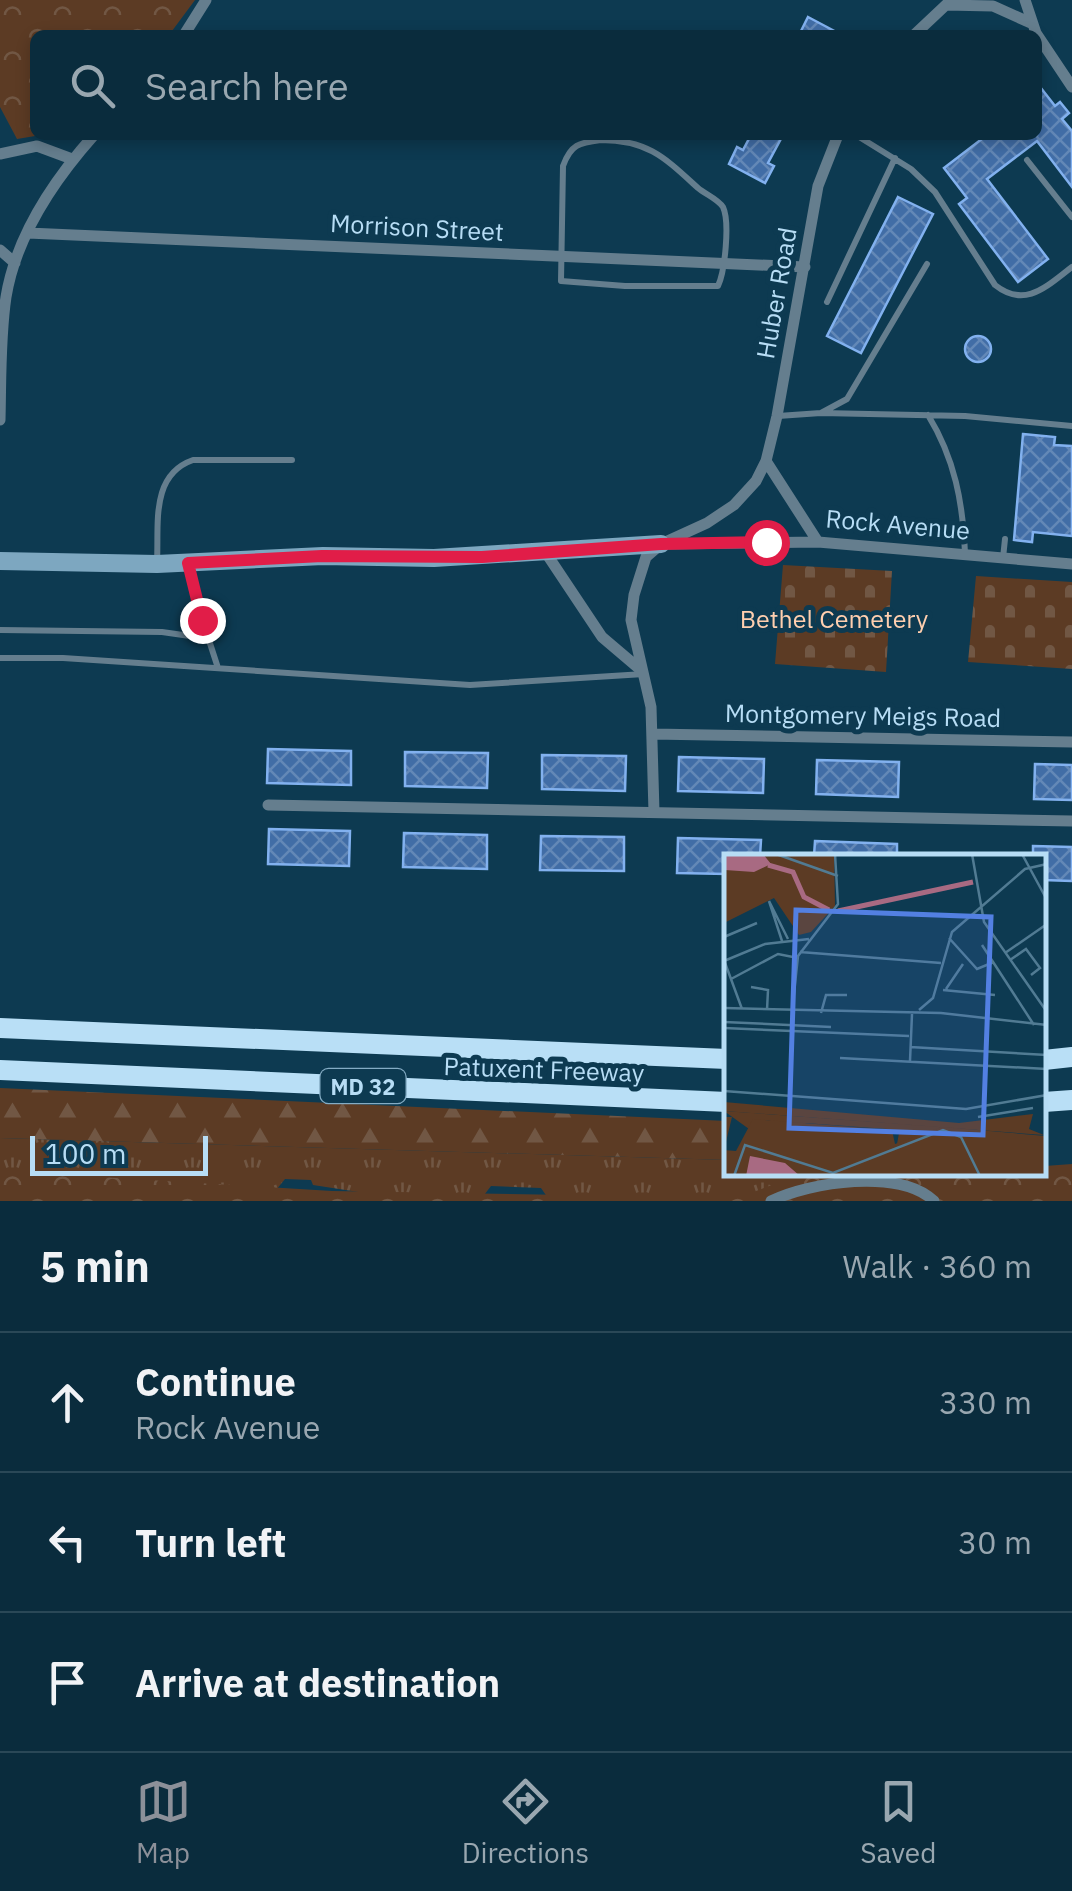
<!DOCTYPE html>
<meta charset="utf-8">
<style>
:root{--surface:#0a2c3d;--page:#183848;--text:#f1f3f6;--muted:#99a7b0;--line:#2a4857;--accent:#8c9099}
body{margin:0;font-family:"IBM Plex Sans",sans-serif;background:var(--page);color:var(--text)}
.scale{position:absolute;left:30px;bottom:25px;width:178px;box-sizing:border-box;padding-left:10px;border:5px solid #b7ddf5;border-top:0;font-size:28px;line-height:35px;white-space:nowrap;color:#b7ddf5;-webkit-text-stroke:8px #0d3a51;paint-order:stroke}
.stop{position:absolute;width:30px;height:30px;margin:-22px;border:8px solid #e11d48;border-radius:50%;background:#fff}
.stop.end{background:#e11d48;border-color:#fff;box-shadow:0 2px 10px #0008}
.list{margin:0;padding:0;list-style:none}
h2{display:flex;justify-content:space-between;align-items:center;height:130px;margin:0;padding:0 40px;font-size:42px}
h2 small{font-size:32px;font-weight:400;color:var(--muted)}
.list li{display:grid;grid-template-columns:65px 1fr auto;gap:30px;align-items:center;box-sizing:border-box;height:140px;padding:0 40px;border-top:2px solid var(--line)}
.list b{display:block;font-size:38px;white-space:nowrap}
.list p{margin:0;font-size:32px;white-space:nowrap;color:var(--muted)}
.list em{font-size:32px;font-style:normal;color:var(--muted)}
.icon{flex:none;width:55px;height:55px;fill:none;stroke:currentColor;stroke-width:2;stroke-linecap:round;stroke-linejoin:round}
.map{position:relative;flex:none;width:1072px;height:1201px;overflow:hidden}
.search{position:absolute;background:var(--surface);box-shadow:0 5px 15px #0003;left:30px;right:30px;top:30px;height:110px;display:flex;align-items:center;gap:25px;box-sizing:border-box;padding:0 35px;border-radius:15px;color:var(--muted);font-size:38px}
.sheet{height:550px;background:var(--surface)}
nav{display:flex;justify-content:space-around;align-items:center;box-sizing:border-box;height:140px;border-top:2px solid var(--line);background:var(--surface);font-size:28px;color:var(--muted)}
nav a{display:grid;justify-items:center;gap:5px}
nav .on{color:var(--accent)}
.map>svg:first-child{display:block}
</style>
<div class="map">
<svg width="1072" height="1201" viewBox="0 0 1072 1201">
<defs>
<pattern id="grass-tufts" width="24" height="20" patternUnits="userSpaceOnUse" patternTransform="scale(2.5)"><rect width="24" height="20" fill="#5c3b24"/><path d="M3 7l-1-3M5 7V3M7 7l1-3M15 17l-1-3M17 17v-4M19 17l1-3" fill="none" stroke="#715744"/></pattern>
<pattern id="forest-firs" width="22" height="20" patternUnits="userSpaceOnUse" patternTransform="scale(2.5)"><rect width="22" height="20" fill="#5c3b24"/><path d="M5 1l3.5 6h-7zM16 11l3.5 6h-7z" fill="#715744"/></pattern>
<pattern id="cemetery-stones" width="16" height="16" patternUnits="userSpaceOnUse" patternTransform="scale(2.5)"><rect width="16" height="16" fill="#5c3b24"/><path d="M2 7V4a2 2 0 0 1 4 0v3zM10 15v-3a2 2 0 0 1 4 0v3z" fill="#715744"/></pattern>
<pattern id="park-crowns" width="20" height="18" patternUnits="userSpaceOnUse" patternTransform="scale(2.5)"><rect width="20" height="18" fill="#5c3b24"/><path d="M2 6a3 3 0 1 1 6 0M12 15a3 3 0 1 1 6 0" fill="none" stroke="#715744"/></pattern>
<pattern id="building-cross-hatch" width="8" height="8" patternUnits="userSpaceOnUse" patternTransform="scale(2.5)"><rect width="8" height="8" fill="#416da6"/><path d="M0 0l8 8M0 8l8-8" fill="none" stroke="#6388b7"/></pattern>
</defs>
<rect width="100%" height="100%" fill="#0d3a51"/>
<path fill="url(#grass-tufts)" d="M0,1138L727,1160V1174H923L1072,1180V1201H550L541,1188L491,1186L481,1199L378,1195L313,1185L311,1180L285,1179L276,1190L179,1201L86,1182L0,1201Z"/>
<path fill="url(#forest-firs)" d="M0,1088L727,1121V1160L0,1138Z"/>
<path fill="url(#cemetery-stones)" d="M783,565L892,571L886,672L775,664Z
M976,576L1072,582V669L968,662Z"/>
<path fill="url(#park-crowns)" d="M0,0H195L169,35H35V135H41L17,139L0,107Z
M1072,1164V1201H730L800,1174H1044L1045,1166Z
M0,1171L332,1191L567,1195L568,1201H0Z"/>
<path fill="url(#building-cross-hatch)" stroke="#82b1ef" stroke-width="2.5" d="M808,17L842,35H803L800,33Z
M1037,83L1055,106L1060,102L1069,113L1062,119L1072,131V187L1037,141L987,179L1048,259L1018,282L959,204L967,198L944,168L987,135H1037Z
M751,135H783L768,163L774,166L765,183L729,164L737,147L743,150Z
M898,197L933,214L861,353L827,336Z
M965 349a13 13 0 1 1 26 0a13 13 0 1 1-26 0Z
M1023,434L1055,437L1054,445L1072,446V536L1033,532L1032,542L1014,540Z
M268,749L351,751V785L267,783Z
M405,752L488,753L487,788L405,786Z
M542,755L626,756L625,791L542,789Z
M679,757L764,759L763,793L678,791Z
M817,760L899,762L898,797L816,794Z
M1035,764L1072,765V800L1034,799Z
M269,829L350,831L349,866L268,864Z
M404,833L487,835V869L403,867Z
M541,836L624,837V871L540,870Z
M678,838L761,840L760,856H727V874L677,873Z
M815,841L897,844V856H814Z
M1033,846L1072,847V881L1044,880V856H1033Z"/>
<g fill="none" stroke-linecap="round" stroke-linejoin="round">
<path stroke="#657e8e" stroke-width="6" d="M856,135L911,169L935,192L995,285C1025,309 1047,286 1072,267
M601,140C648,140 665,158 698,188C705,194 718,199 723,207C730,222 725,271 718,286H625L561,281L563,166C571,144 579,143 601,140Z
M1027,160L1072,217
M827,302L895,158
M821,413L965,416L1072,426
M928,415C955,459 963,503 965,554
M778,416L821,413L847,399L927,264
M1003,558L1005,539
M157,562C159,524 150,475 193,460H292
M188,564L193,591L218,668
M0,630L162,632L211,639
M0,658H63L470,685L644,674"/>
<path stroke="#657e8e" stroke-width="11" d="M1025,0L1036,33L1072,87
M946,5L993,6L1033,24
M184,35L206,0
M914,35L948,3
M0,154L37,146L72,159
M28,233L805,267
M0,250L15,263
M0,420C1,380 0,337 6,297C16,236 54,180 94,135
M766,461L818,542
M670,544L818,542L1072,564
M546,553L602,637L642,671
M653,734L1072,742
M268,805L1072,821
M654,812L651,707L631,620L634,595L646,557L661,544L707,523L734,505L756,481L766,461L777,416L818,186L838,135
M771,1201C810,1182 900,1168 934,1201"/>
<path stroke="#7da7c0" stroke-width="18" d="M0,561L157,564L323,556L434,558L661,544"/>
<path stroke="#b9dff6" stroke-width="20" d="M0,1028L727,1059
M1044,1060L1072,1057
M0,1070L727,1102
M1044,1102L1072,1100"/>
</g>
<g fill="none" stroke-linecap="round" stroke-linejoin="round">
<path stroke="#e11d48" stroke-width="12" d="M202,620L188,563L322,556L482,557L661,544L766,542"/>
</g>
<g text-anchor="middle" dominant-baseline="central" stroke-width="10" stroke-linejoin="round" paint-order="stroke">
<rect fill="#0d3a51" stroke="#84acc4" stroke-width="2.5" x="320.5" y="1069" width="85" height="34" rx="8"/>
<g font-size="22" font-weight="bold" fill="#b7ddf5">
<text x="363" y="1086">MD 32</text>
</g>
<g font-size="25" fill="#b7ddf5" stroke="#0d3a51">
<text transform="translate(417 227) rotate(3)">Morrison Street</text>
<text transform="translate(776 293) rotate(-80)">Huber Road</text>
<text transform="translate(898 524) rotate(5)">Rock Avenue</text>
<text transform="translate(863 715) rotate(1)">Montgomery Meigs Road</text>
<text transform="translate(544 1069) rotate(2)">Patuxent Freeway</text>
</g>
<g font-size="25" fill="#ffcfaf" stroke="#0d3a51">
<text x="834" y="618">Bethel Cemetery</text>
</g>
</g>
<g transform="translate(724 854)">
<rect width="322" height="322" fill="#0d3a51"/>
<path d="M0,257L223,273L322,283L173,290L175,279L163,275L81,269L85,275L42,266L25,275Z" fill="#5c3b24"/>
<path d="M0,248L235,269L309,260L305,275L320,281L0,257Z" fill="#5c3b24"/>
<path d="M0,0H110L111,52L87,78L75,81L50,44L0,69ZM0,263H8L0,296L12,297L29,265L168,276L171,290L218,273L322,282V322H0Z" fill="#5c3b24"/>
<path d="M0,0H39L47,10L30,18L1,16ZM26,302L61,309L76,322H22Z" fill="#a86a82"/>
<path fill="none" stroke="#a86a82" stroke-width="5" d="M44,11L69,18L80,43L105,56M114,57L249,28"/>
<path fill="none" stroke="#517b93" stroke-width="2.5" d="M52,0L114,22M248,0L260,68L323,158M298,0L323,46M0,83L33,69M225,84L253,115L270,108M58,87L45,47L64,85M258,91L310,171M76,98L217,109M281,99L323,70M0,106L18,155M286,106L302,95L316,114L307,121M0,107L41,90L85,85M7,125L54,100L74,104M27,133L44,136L43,156M222,135L239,110M219,136L271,141M0,154L217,159L323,171M195,156L209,144L228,78L301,15L323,10M68,158L74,102L114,50L111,0M97,159L102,141H123M0,168L107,173M0,174L185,182M186,193L323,201M116,204L323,215M186,207L188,160M0,237L242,255L323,241M254,263L309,254M10,322L21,291L109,319L219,276L237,283L256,322"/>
<path fill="#5380e2" fill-opacity="0.15" stroke="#5380e2" stroke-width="5" d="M72,56L267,63L259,281L65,274Z"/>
<rect width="322" height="322" fill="none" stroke="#b7ddf5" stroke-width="5"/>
</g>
</svg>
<div class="scale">100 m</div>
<div class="stop" style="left:766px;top:542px"></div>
<div class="stop end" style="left:202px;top:620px"></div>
<div class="search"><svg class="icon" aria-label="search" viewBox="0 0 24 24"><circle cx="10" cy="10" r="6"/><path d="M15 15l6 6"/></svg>Search here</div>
</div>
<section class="sheet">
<h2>5 min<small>Walk · 360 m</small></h2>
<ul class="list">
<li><svg class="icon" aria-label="ahead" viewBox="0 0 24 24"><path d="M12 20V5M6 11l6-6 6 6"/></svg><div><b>Continue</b><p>Rock Avenue</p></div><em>330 m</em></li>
<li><svg class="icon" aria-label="left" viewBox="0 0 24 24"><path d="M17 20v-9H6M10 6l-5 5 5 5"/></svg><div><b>Turn left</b></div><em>30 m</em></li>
<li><svg class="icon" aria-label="arrive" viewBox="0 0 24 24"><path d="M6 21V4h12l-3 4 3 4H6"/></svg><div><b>Arrive at destination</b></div></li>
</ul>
</section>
<nav>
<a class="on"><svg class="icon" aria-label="map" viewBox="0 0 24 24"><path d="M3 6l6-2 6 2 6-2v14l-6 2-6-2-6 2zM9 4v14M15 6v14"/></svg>Map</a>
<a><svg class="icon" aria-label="directions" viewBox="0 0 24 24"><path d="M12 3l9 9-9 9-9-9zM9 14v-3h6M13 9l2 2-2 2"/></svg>Directions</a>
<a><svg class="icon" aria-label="saved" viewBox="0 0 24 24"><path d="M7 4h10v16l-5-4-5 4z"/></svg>Saved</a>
</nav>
